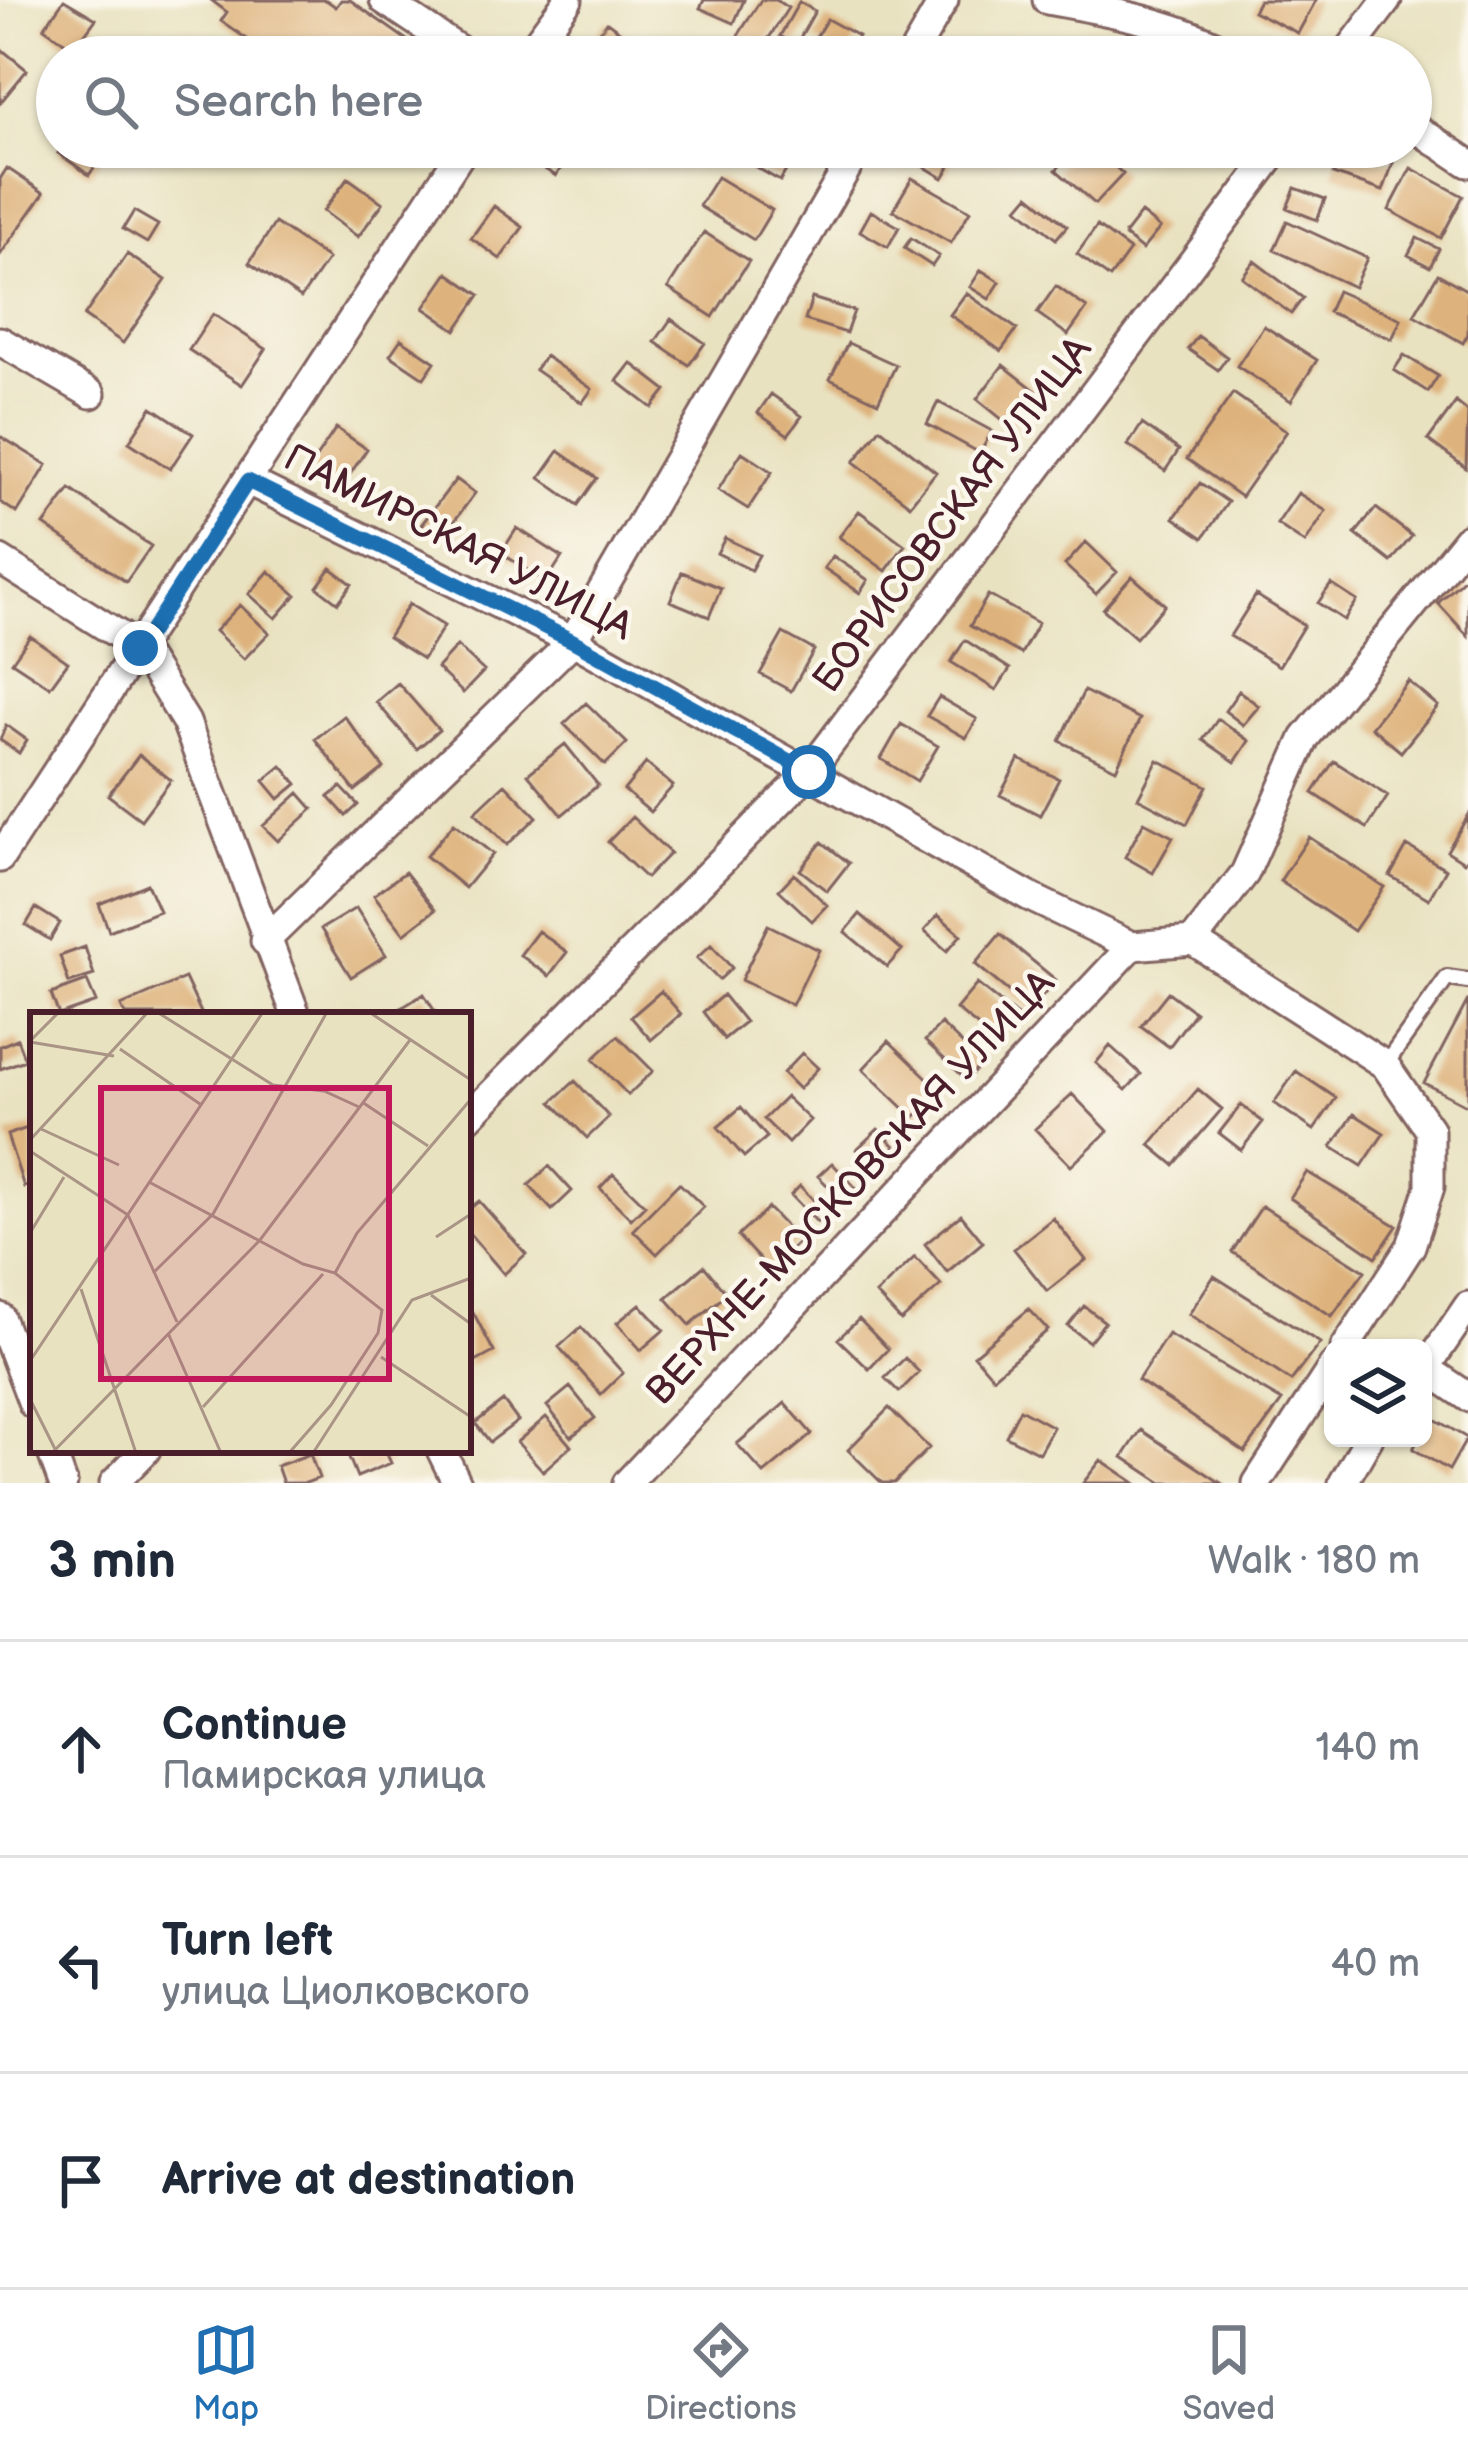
<!DOCTYPE html>
<meta charset="utf-8">
<style>
:root{--surface:#fff;--page:#f2f2f3;--text:#1f2937;--muted:#747a83;--line:#e0e1e3;--accent:#1f6fb2}
body{margin:0;font-family:"Balsamiq Sans",sans-serif;background:var(--page);color:var(--text)}
.controls{position:absolute;right:36px;bottom:36px;display:grid;overflow:hidden;border-radius:18px;box-shadow:0 3px 9px #0004}
.controls button{width:108px;height:108px;display:grid;place-items:center;padding:0;border:0;border-bottom:3px solid var(--line);background:var(--surface);color:var(--text);font:60px sans-serif}
.stop{position:absolute;width:36px;height:36px;margin:-27px;border:9px solid #1f6fb2;border-radius:50%;background:#fff}
.stop.end{background:#1f6fb2;border-color:#fff;box-shadow:0 3px 12px #0008}
.list{margin:0;padding:0;list-style:none}
h2{display:flex;justify-content:space-between;align-items:center;height:156px;margin:0;padding:0 48px;font-size:51px}
h2 small{font-size:39px;font-weight:400;color:var(--muted)}
.list li{display:grid;grid-template-columns:78px 1fr auto;gap:36px;align-items:center;box-sizing:border-box;height:216px;padding:0 48px;border-top:3px solid var(--line)}
.list b{display:block;font-size:45px;white-space:nowrap}
.list p{margin:0;font-size:39px;white-space:nowrap;color:var(--muted)}
.list em{font-size:39px;font-style:normal;color:var(--muted)}
.icon{flex:none;width:66px;height:66px;fill:none;stroke:currentColor;stroke-width:2;stroke-linecap:round;stroke-linejoin:round}
.map{position:relative;flex:none;width:1468px;height:1483px;overflow:hidden}
.search{position:absolute;background:var(--surface);box-shadow:0 3px 9px #0004;left:36px;right:36px;top:36px;height:132px;display:flex;align-items:center;gap:30px;box-sizing:border-box;padding:0 42px;border-radius:66px;color:var(--muted);font-size:45px}
.sheet{height:804px;background:var(--surface)}
nav{display:flex;justify-content:space-around;align-items:center;box-sizing:border-box;height:168px;border-top:3px solid var(--line);background:var(--surface);font-size:33px;color:var(--muted)}
nav a{display:grid;justify-items:center;gap:6px}
nav .on{color:var(--accent)}
.map>svg:first-child{display:block}
</style>
<div class="map">
<svg width="1468" height="1483" viewBox="0 0 1468 1483">
<rect width="100%" height="100%" fill="#fbf7ec"/>
<filter id="ink" filterUnits="userSpaceOnUse"><feTurbulence type="fractalNoise" baseFrequency=".00833" numOctaves="2"/><feDisplacementMap in="SourceGraphic" scale="24" xChannelSelector="R" yChannelSelector="G"/><feConvolveMatrix kernelMatrix="1 2 1 2 8 2 1 2 1" color-interpolation-filters="sRGB"/></filter>
<filter id="wash" filterUnits="userSpaceOnUse"><feTurbulence type="fractalNoise" baseFrequency=".004" numOctaves="4" result="noise"/><feDisplacementMap in="SourceGraphic" scale="48" xChannelSelector="R" yChannelSelector="G"/><feGaussianBlur stdDeviation="2.7" result="paint"/><feColorMatrix in="noise" values="0 0 0 0 0 0 0 0 0 0 0 0 0 0 0 0 0 1.4 0 .05"/><feComposite in="paint" operator="in"/></filter>
<g filter="url(#wash)">
<rect width="100%" height="100%" fill="#e9e2c1"/>
<g id="blocks">
<path fill="#deb27b" d="M64,0L96,19L74,49L44,28Z
M211,0H326L336,7L341,0H350L431,57H273L221,21L227,12Z
M704,0H744L734,23L700,8Z
M761,0H776L788,8L760,52L737,37Z
M1259,0H1316L1298,33L1253,11Z
M799,2L815,11L796,45L780,36Z
M827,19L858,36L846,57L814,40Z
M607,22L640,46L632,57H593L585,51Z
M0,48L27,70L0,103Z
M62,147H97L105,153L89,175L58,153Z
M508,147H574L556,176Z
M765,147H782L795,155L780,181L754,166Z
M903,147H948L958,153L943,178L900,152Z
M1078,147H1094L1123,174L1095,204L1056,170Z
M1342,147L1393,163L1383,191L1333,174Z
M7,168L44,193L0,255V179Z
M1411,168L1463,196L1441,238L1389,210Z
M717,177L772,210L754,240L699,206Z
M348,178L383,203L358,237L323,211Z
M912,178L970,211L951,243L893,210Z
M1295,188L1325,199L1317,220L1287,208Z
M1029,195L1067,226L1056,239L1018,208Z
M494,206L523,227L500,259L471,238Z
M134,211L158,225L147,243L123,229Z
M871,211L899,227L888,247L860,231Z
M1141,213L1160,228L1142,250L1124,235Z
M1287,221L1367,258L1354,287L1274,250Z
M275,223L328,259L301,298L249,263Z
M1097,226L1130,250L1110,278L1077,254Z
M704,232L749,261L713,317L668,288Z
M911,238L939,256L932,266L904,248Z
M1417,238L1439,249L1430,267L1408,255Z
M127,254L166,280L123,343L84,316Z
M1254,261L1303,298L1291,314L1242,277Z
M981,270L1000,282L989,299L970,287Z
M448,273L480,295L456,330L424,308Z
M1438,274L1468,291V334L1463,343L1414,315Z
M1056,286L1087,308L1068,335L1037,313Z
M1337,291L1401,319L1392,339L1328,312Z
M966,293L1017,329L1001,351L950,315Z
M812,298L854,311L846,333L805,320Z
M213,314L266,349L242,385L189,350Z
M671,319L705,343L689,365L655,342Z
M1264,326L1317,360L1291,401L1237,366Z
M1198,336L1227,357L1218,370L1188,349Z
M401,339L435,362L424,378L390,355Z
M848,343L896,365L878,402L830,379Z
M1404,355L1438,376L1428,392L1394,370Z
M545,356L592,389L582,403L535,370Z
M631,363L666,390L652,408L617,381Z
M1003,365L1036,391L1009,425L977,399Z
M1233,393L1287,431L1241,497L1187,459Z
M771,394L802,416L788,435L758,413Z
M938,402L992,431L980,453L927,424Z
M1456,402L1468,412L1466,468L1428,440Z
M152,407L193,434L170,469L129,442Z
M1142,424L1179,450L1165,471L1128,445Z
M336,428L367,449L338,492L307,471Z
M880,428L936,472L910,505L854,462Z
M0,436L47,465L17,513L0,502Z
M559,451L597,478L578,505L540,478Z
M742,452L772,472L748,509L718,490Z
M456,479L475,493L441,539L421,525Z
M1200,483L1228,502L1203,538L1174,518Z
M70,489L151,546L126,582L44,525Z
M1298,493L1326,511L1305,543L1277,524Z
M1376,508L1412,536L1391,562L1355,534Z
M859,511L905,545L886,571L839,537Z
M517,528L562,557L546,582L501,553Z
M725,538L759,555L751,570L717,553Z
M1086,542L1117,572L1096,594L1065,565Z
M833,556L868,580L860,593L824,568Z
M331,568L352,584L338,603L317,587Z
M269,571L296,595L276,618L249,594Z
M682,572L721,588L709,617L670,601Z
M1468,575V636L1438,603Z
M1132,576L1165,605L1136,638L1103,609Z
M1331,584L1357,601L1344,620L1318,603Z
M988,595L1038,623L1021,654L970,626Z
M1256,595L1304,625L1279,666L1230,636Z
M409,604L444,626L423,659L388,637Z
M240,605L269,633L244,659L215,631Z
M783,633L814,650L791,691L760,674Z
M30,636L68,662L50,687L12,662Z
M965,640L1010,669L996,690L951,662Z
M457,646L484,671L463,693L437,668Z
M1408,681L1438,706L1401,752L1371,727Z
M398,683L439,730L417,749L376,702Z
M1084,691L1140,719L1116,769L1060,741Z
M1239,691L1259,706L1243,725L1225,711Z
M939,697L977,719L966,738L927,716Z
M586,703L627,743L605,765L564,724Z
M344,716L384,768L355,791L315,739Z
M1218,719L1249,741L1235,762L1203,740Z
M901,724L938,746L917,781L881,759Z
M6,725L27,740L19,753L0,740Z
M565,744L598,785L562,815L528,774Z
M139,755L171,780L141,820L108,795Z
M1019,759L1059,779L1040,815L1000,795Z
M1158,760L1207,786L1187,824L1138,798Z
M1334,761L1388,796L1367,828L1313,793Z
M646,763L673,786L650,812L624,790Z
M282,766L297,784L279,799L264,781Z
M505,784L537,817L507,845L475,812Z
M341,787L358,805L346,816L329,797Z
M299,793L313,809L278,841L263,826Z
M1468,816V856L1464,862L1447,851Z
M632,817L670,853L646,878L608,842Z
M1144,822L1173,837L1153,873L1125,857Z
M454,823L493,854L465,888L426,856Z
M1309,837L1384,887L1354,931L1280,881Z
M822,842L849,863L827,891L800,870Z
M1407,846L1446,869L1429,899L1390,876Z
M405,872L435,910L404,934L374,895Z
M794,874L827,905L812,921L779,890Z
M147,884L159,911L109,931L99,904Z
M36,908L60,923L50,940L26,925Z
M356,908L386,955L351,977L321,929Z
M860,914L902,950L887,967L845,932Z
M938,915L961,935L947,951L924,931Z
M768,925L819,950L792,1005L741,980Z
M538,931L567,952L549,976L520,955Z
M1000,934L1056,980L1031,1010L975,964Z
M711,945L732,968L719,980L697,958Z
M85,947L94,975L69,983L60,956Z
M185,978L202,1015H125L121,1006Z
M87,981L96,1002L59,1015L51,994Z
M977,984L1017,1016L996,1041L956,1009Z
M661,991L681,1014L651,1040L631,1017Z
M1168,992L1195,1012L1169,1047L1141,1026Z
M424,994L437,1015H390Z
M723,995L745,1022L724,1039L703,1012Z
M1468,1000V1106L1424,1083Z
M941,1024L982,1063L967,1080L925,1041Z
M618,1036L653,1071L628,1095L593,1059Z
M17,1039L25,1060L0,1069V1046Z
M889,1041L941,1091L914,1118L863,1069Z
M1110,1046L1141,1074L1126,1090L1096,1063Z
M802,1053L818,1068L799,1089L783,1073Z
M1296,1071L1336,1098L1314,1130L1274,1103Z
M575,1081L609,1117L587,1138L552,1102Z
M1198,1089L1222,1109L1174,1165L1150,1145Z
M1072,1094L1108,1131L1071,1166L1035,1129Z
M786,1097L810,1120L788,1143L764,1119Z
M1241,1105L1263,1122L1241,1150L1219,1133Z
M741,1107L767,1137L744,1157L718,1127Z
M1354,1114L1384,1133L1362,1166L1332,1147Z
M33,1126V1184L24,1187L7,1135Z
M878,1129L895,1146L875,1166L857,1149Z
M832,1163L856,1188L843,1201L818,1176Z
M549,1166L572,1191L552,1210L529,1185Z
M1307,1172L1397,1226L1376,1257L1290,1198Z
M613,1174L645,1205L631,1219L600,1188Z
M679,1183L704,1207L657,1254L633,1230Z
M800,1186L826,1213L817,1222L791,1195Z
M479,1201L526,1254L504,1274L468,1232V1210Z
M1262,1206L1365,1271L1332,1316L1232,1252Z
M768,1208L800,1241L769,1270L738,1236Z
M961,1215L983,1242L947,1272L925,1244Z
M1053,1218L1086,1260L1047,1291L1014,1249Z
M915,1257L941,1285L901,1321L876,1294Z
M704,1266L727,1294L690,1325L666,1298Z
M1214,1276L1320,1343L1291,1381L1189,1314Z
M640,1304L664,1330L641,1350L617,1323Z
M1084,1306L1105,1322L1089,1342L1068,1326Z
M1029,1309L1048,1330L993,1377L974,1355Z
M473,1312L494,1352L468,1366V1315Z
M859,1319L888,1349L869,1369L838,1339Z
M581,1327L623,1373L601,1394L559,1347Z
M1168,1334L1282,1401L1245,1452L1138,1380Z
M905,1358L919,1372L899,1392L885,1378Z
M570,1387L595,1418L571,1437L547,1406Z
M503,1401L518,1421L490,1442L475,1423Z
M785,1403L812,1434L764,1474L737,1444Z
M889,1408L929,1448L894,1483H882L848,1450Z
M1020,1409L1053,1427L1039,1453L1006,1436Z
M546,1417L571,1446L543,1471L517,1442Z
M1431,1417L1467,1438L1449,1470L1413,1449Z
M1141,1430L1221,1483H1162L1123,1457Z
M346,1450H385L391,1463L357,1477Z
M310,1454L319,1478L306,1483H283L277,1466Z
M1101,1460L1135,1483H1083Z"/>
</g>
</g>
<g filter="url(#ink)">
<use href="#blocks" fill-opacity="0" stroke="#826360" stroke-width="3"/>
<g fill="none" stroke-linecap="round" stroke-linejoin="round">
<defs>
<path id="service" d="M1385,1065L1447,978L1468,981"/>
<path id="minor" d="M384,0L470,57
M1047,0C1114,12 1178,23 1238,57
M526,57L568,0
M911,57L944,0
M1344,57L1387,0
M1411,125L1468,163
M0,341L91,394
M248,481L573,641L1030,897L1132,946L1193,941L1385,1065L1430,1130V1187L1411,1246L1345,1348
M0,560L140,648L186,722L296,1015
M0,858L465,147
M265,941L573,641L859,147
M1193,941L1245,873L1305,738L1468,538
M468,1118L809,772L1279,147
M0,1317L33,1404
M1427,1369L1468,1397
M1423,1372L1468,1306
M51,1450L63,1483
M441,1450L457,1483
M114,1483L146,1450
M627,1483L1132,946
M1257,1483L1333,1366
M1343,1483L1369,1438"/>
</defs>
<use href="#service" stroke="#826360" stroke-width="20"/>
<use href="#minor" stroke="#826360" stroke-width="33"/>
<use href="#service" stroke="#fff" stroke-width="14"/>
<use href="#minor" stroke="#fff" stroke-width="27"/>
</g>
</g>
<g fill="none" stroke-linecap="round" stroke-linejoin="round" filter="url(#ink)">
<path stroke="#1f6fb2" stroke-width="15" d="M140,648L248,481L573,641L809,772"/>
</g>
<g text-anchor="middle" dominant-baseline="central" stroke-width="9" stroke-linejoin="round" paint-order="stroke">
<g font-size="39" fill="#4a1f2b" stroke="#fbf7ec">
<text transform="translate(953 515) rotate(-53)">БОРИСОВСКАЯ УЛИЦА</text>
<text transform="translate(458 543) rotate(27)">ПАМИРСКАЯ УЛИЦА</text>
<text transform="translate(851 1188) rotate(-47)">ВЕРХНЕ-МОСКОВСКАЯ УЛИЦА</text>
</g>
</g>
<g transform="translate(30 1012)">
<rect width="441" height="441" fill="#e9e2c1"/>
<path fill="none" stroke="#a99485" stroke-width="3" d="M127,0L243,73L294,79L329,95M339,0L441,68M0,29L29,0M0,30L84,44M90,37L170,92M332,90L398,134M11,117L89,153M0,128L118,0M0,139L98,203L147,310M119,170L273,252L305,261L352,298L348,321L301,393L259,441M0,221L34,165M406,225L441,202M123,261L183,202L297,0M305,261L327,221L441,87M51,277L106,441M401,283L441,312M138,321L191,441M351,345L441,405M0,349L233,0M0,387L25,437M173,395L293,262M22,441L230,228L380,28M283,441L382,288L441,266"/>
<path fill="#c2185b" fill-opacity="0.15" stroke="#c2185b" stroke-width="6" d="M71,76H359V367H71Z"/>
<rect width="441" height="441" fill="none" stroke="#4a1f2b" stroke-width="6"/>
</g>
</svg>
<div class="controls">
<button><svg class="icon" aria-label="layers" viewBox="0 0 24 24"><path d="M12 4l9 5-9 5-9-5zM3 14l9 5 9-5"/></svg></button>
</div>
<div class="stop" style="left:809px;top:772px"></div>
<div class="stop end" style="left:140px;top:648px"></div>
<div class="search"><svg class="icon" aria-label="search" viewBox="0 0 24 24"><circle cx="10" cy="10" r="6"/><path d="M15 15l6 6"/></svg>Search here</div>
</div>
<section class="sheet">
<h2>3 min<small>Walk · 180 m</small></h2>
<ul class="list">
<li><svg class="icon" aria-label="ahead" viewBox="0 0 24 24"><path d="M12 20V5M6 11l6-6 6 6"/></svg><div><b>Continue</b><p>Памирская улица</p></div><em>140 m</em></li>
<li><svg class="icon" aria-label="left" viewBox="0 0 24 24"><path d="M17 20v-9H6M10 6l-5 5 5 5"/></svg><div><b>Turn left</b><p>улица Циолковского</p></div><em>40 m</em></li>
<li><svg class="icon" aria-label="arrive" viewBox="0 0 24 24"><path d="M6 21V4h12l-3 4 3 4H6"/></svg><div><b>Arrive at destination</b></div></li>
</ul>
</section>
<nav>
<a class="on"><svg class="icon" aria-label="map" viewBox="0 0 24 24"><path d="M3 6l6-2 6 2 6-2v14l-6 2-6-2-6 2zM9 4v14M15 6v14"/></svg>Map</a>
<a><svg class="icon" aria-label="directions" viewBox="0 0 24 24"><path d="M12 3l9 9-9 9-9-9zM9 14v-3h6M13 9l2 2-2 2"/></svg>Directions</a>
<a><svg class="icon" aria-label="saved" viewBox="0 0 24 24"><path d="M7 4h10v16l-5-4-5 4z"/></svg>Saved</a>
</nav>
